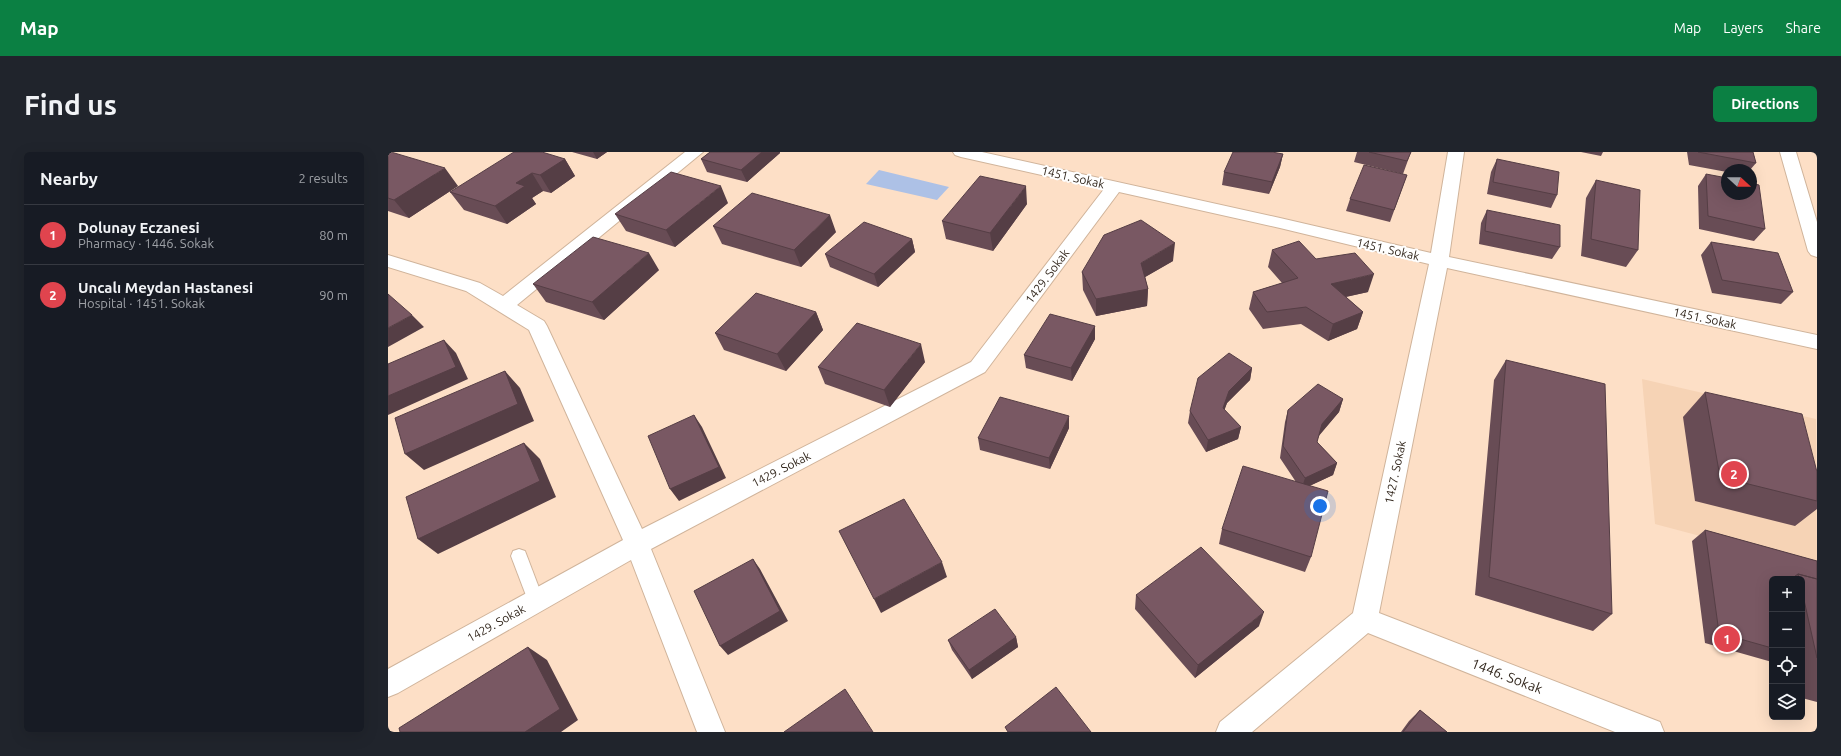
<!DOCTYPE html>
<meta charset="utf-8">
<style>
:root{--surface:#171b24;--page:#20242c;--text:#f1f3f6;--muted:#9ea1a6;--line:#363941;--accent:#0b8043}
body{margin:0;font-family:Ubuntu,sans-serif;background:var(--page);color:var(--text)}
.controls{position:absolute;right:12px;bottom:12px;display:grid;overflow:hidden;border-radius:6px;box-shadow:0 4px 16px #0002}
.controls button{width:36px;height:36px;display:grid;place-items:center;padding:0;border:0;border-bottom:1px solid var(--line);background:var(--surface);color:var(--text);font:20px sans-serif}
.compass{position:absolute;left:1333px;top:12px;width:36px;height:36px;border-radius:50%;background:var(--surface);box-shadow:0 4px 16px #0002;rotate:111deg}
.you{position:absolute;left:932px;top:354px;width:14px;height:14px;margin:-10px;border:3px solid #fff;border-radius:50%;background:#1a73e8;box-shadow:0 0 0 6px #1a73e833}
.badge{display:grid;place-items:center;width:26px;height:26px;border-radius:50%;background:var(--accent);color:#fff;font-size:13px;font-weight:700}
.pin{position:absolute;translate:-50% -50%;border:2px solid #fff;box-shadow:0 1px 4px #0006}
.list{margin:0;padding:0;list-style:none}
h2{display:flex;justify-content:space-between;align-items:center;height:52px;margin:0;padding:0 16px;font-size:17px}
h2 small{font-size:13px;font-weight:400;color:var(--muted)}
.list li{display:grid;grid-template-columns:26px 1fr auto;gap:12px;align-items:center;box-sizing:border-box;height:60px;padding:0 16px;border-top:1px solid var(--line)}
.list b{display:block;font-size:15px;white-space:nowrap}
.list p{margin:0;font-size:13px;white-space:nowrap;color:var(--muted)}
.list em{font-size:13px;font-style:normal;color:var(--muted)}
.icon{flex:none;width:22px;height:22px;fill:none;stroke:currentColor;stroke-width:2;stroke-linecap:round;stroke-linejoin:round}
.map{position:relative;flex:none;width:1429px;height:580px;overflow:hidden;border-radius:6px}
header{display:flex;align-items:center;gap:24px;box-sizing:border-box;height:56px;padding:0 20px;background:var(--accent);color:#fff}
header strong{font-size:19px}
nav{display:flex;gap:22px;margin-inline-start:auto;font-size:14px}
.intro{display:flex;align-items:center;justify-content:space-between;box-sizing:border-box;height:96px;padding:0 24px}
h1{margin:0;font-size:28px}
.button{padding:10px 18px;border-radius:6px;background:var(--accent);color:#fff;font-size:14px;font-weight:700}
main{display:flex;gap:24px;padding:0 24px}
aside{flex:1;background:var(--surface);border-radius:6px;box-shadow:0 4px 16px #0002}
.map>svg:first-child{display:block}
</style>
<header>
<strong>Map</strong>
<nav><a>Map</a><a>Layers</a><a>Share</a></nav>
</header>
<div class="intro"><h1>Find us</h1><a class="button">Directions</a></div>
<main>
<aside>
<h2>Nearby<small>2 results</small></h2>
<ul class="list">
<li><span class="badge" style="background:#e0444e">1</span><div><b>Dolunay Eczanesi</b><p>Pharmacy · 1446. Sokak</p></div><em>80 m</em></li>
<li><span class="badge" style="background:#e0444e">2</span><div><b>Uncalı Meydan Hastanesi</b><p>Hospital · 1451. Sokak</p></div><em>90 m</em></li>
</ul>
</aside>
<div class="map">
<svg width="1429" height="580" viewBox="0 0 1429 580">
<rect width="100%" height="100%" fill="#fddfc6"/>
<path fill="#f6d3b5" d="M1254,227L1428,267L1429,415L1267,372Z"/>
<path fill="#adc1e6" d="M491,18L561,35L549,48L478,32Z"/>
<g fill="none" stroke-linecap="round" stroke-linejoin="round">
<defs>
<path id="service" d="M131,397L137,399L156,449L154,454L148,456L142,454L123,404L125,399Z"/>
<path id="minor" d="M297,0H315L129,153L156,169L159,174L254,377L583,210L716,37L573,5L567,3L565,0H594L892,66L1043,101L1060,0H1076L1061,105L1429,183V197L1059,116L991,461L1272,570L1276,580H1227L980,481L864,580H828L832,570L965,461L1041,112L892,76L731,40L597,220L263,397L337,580H309L243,408L10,541L0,545V517L235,388L141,178L78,139L0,115V103L92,131L115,144Z
M1392,0H1408L1429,70V105L1423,103L1420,99Z"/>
</defs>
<use href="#service" stroke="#d0b49b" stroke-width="2"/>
<use href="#minor" stroke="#d0b49b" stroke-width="2"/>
<use href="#service" fill="#fff" fill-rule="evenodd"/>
<use href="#minor" fill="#fff" fill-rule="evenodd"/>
</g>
<path fill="#684c55" d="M0,0L70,34L21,66L0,59Z
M184,0H219L209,7Z
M322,0H392V1L359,30L319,20L313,7Z
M969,0H1023L1015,22L966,10Z
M1193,0H1215L1213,4Z
M1299,0H1365L1368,11L1362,18H1339V20L1301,13Z
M895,2L892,15L881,42L834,33L836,20Z
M177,7L187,24L163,41L155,39L144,46L148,52L119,72L76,58L62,40Z
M1109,7L1169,43L1163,56L1099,42L1103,20Z
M1318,22L1377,77L1366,89L1311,77L1310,34Z
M1019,23L1002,70L958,59L962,47Z
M1208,28L1250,98L1238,115L1193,104L1198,46Z
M340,51L287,95L238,79L227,62Z
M639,52L605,99L558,87L554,69Z
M1099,58L1172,95L1164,107L1091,92L1093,71Z
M325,74L448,80L413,115L334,92Z
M524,87L527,100L490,135L442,115L437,102Z
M1323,90L1405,140L1393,152L1324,141L1313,103Z
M884,98L928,107L980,140L958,145L975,160L969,177L940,189L913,172L875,177L861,157L865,140L894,131L880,115Z
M785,109L757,125L760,137L759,154L708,164L695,138L694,120Z
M271,118L216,168L158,150L145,132Z
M428,160L435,178L398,219L336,198L327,181Z
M707,174V187L684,229L638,216L636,203Z
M1118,208L1224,462L1205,479L1087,443L1106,228Z
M537,210L502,255L437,232L430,215Z
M864,216L862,228L839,251L836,258L853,275L850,287L818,300L800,271L802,259Z
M1317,240L1429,320V357L1407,374L1307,349L1295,265Z
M955,247L951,260L931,283L929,290L949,311L945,323L921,334L923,405L917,420L831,392L834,377L908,330L892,306L897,270L900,258Z
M681,276L662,317L592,298L590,286Z
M1317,378L1429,409V550L1414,546V427H1384V510L1317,491L1304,389Z
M748,443L871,474L807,526L747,457Z
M628,485L630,495L584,527L564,498L560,488Z
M1032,558L1059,580H1013L1021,569Z"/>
<path fill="#553e45" d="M205,0H219L209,7Z
M374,0H392V1L359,30L353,18Z
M895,2L892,15L881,42L884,30Z
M177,7L187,24L163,41L152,23Z
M57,16L70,34L21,66L6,48Z
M144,21L155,39L144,46L148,52L119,72L107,54L128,31Z
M333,34L340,51L287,95L278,78Z
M638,34L639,52L605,99L602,81Z
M442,63L448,80L413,115L406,98Z
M524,87L527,100L490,135L486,122Z
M787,91L785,109L752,128L753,111Z
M261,101L271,118L216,168L204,150Z
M986,122L980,140L938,149L943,132Z
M760,137L759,154L708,164V147Z
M428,160L435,178L398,219L389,202Z
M975,160L969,177L940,189L945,172Z
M24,163L36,175L0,195V176Z
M707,174V187L684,229L683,216Z
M56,188L68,201L80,227L0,263V244Z
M533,192L537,210L502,255L496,238Z
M864,216L862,228L839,251L833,268L835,256L841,239Z
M117,219L132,236L146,269L36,318L17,302Z
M955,247L951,260L930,285L934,272Z
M306,263L314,275L338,326L291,349L282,337Z
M681,264V276L662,317L661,306Z
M853,275L850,287L818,300L820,288Z
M136,291L152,307L168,345L50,402L30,387Z
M949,311L945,323L913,338L917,326Z
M365,407L372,417L400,469L340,503L332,494Z
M554,410L559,425L493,461L486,447Z
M876,460L871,474L807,526L810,513Z
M628,485L630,495L584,527L581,518Z
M140,495L159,508L190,568L173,580H137Z"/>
<path fill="#795863" stroke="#553e45" d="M0,0H3L57,16L6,48L0,46Z
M126,0H154L177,7L152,23L144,21L128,31L137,34L107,54L62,40Z
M322,0H374L353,18L313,7Z
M845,0H884L895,2L884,30L836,20Z
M981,0H1023L1019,9Z
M1310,0H1365L1368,11Z
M1109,7L1171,20L1169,43L1105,30Z
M976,13L1019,23L1006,58L962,47Z
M283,20L333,34L278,78L227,62Z
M1318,22L1339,26V42H1363V31L1371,33L1377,77L1320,64Z
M592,24L638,34L602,81L554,69Z
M1208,28L1252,38L1250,98L1203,87Z
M364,41L442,63L406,98L325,74Z
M1099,58L1172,73V95L1097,79Z
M753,68L787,91L753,111L760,137L708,147L694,120L716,83Z
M476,70L524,87L486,122L437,102Z
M205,85L261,101L204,150L145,132Z
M911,89L928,107L967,101L986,122L943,132L975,160L945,172L918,155L879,160L865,140L910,126L884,98Z
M1323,90L1390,101L1405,140L1334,128Z
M368,141L428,160L389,202L327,181Z
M0,142L24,163L0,176Z
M662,162L707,174L683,216L636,203Z
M469,171L533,192L496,238L430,215Z
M56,188L68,215L0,244V212Z
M841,201L864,216L841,239L835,256L853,275L820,288L802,259L810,226Z
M1118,208L1217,232L1224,462L1101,425Z
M117,219L130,252L17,302L7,266Z
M930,232L955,247L934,272L929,290L949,311L917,326L895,294L900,258Z
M1317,240L1414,262L1429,320V349L1332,325Z
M612,245L681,264L661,306L590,286Z
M306,263L331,315L282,337L260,284Z
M136,291L152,329L30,387L18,345Z
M855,314L940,339L923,405L834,377Z
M516,347L554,410L486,447L451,379Z
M1317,378L1429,409V427L1410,422L1403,427H1384V496L1331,481Z
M813,395L876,460L810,513L748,443Z
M365,407L392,459L332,494L306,439Z
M1410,422L1429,427V506L1414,439V427H1411Z
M607,457L628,485L581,518L560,488Z
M140,495L172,557L137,580H12L11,576Z
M668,535L703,580H620L617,575Z
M457,537L485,580H396Z
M1032,558L1059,580H1015Z"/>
<g text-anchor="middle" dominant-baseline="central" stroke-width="4" stroke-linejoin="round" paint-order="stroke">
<g font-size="12" fill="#34291f" stroke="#fff">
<text transform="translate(685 25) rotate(13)">1451. Sokak</text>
<text transform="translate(1000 97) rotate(13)">1451. Sokak</text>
<text transform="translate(659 124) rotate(-53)">1429. Sokak</text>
<text transform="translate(1317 166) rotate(12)">1451. Sokak</text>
<text transform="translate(393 317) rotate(-27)">1429. Sokak</text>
<text transform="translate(1007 320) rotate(-78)">1427. Sokak</text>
<text transform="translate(108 471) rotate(-29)">1429. Sokak</text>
</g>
<g font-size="14" fill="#34291f" stroke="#fff">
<text transform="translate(1119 524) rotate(21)">1446. Sokak</text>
</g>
</g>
</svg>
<div class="controls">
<button>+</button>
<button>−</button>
<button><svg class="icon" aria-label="locate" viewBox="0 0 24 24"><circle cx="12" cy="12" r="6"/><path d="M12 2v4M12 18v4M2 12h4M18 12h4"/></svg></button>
<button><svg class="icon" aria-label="layers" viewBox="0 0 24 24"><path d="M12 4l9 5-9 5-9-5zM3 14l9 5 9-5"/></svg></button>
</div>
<svg class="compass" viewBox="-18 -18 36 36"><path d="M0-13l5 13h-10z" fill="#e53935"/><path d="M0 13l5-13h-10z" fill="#9ea1a6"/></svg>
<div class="you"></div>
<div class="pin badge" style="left:1339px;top:487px;background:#e0444e">1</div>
<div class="pin badge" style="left:1346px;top:322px;background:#e0444e">2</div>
</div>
</main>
